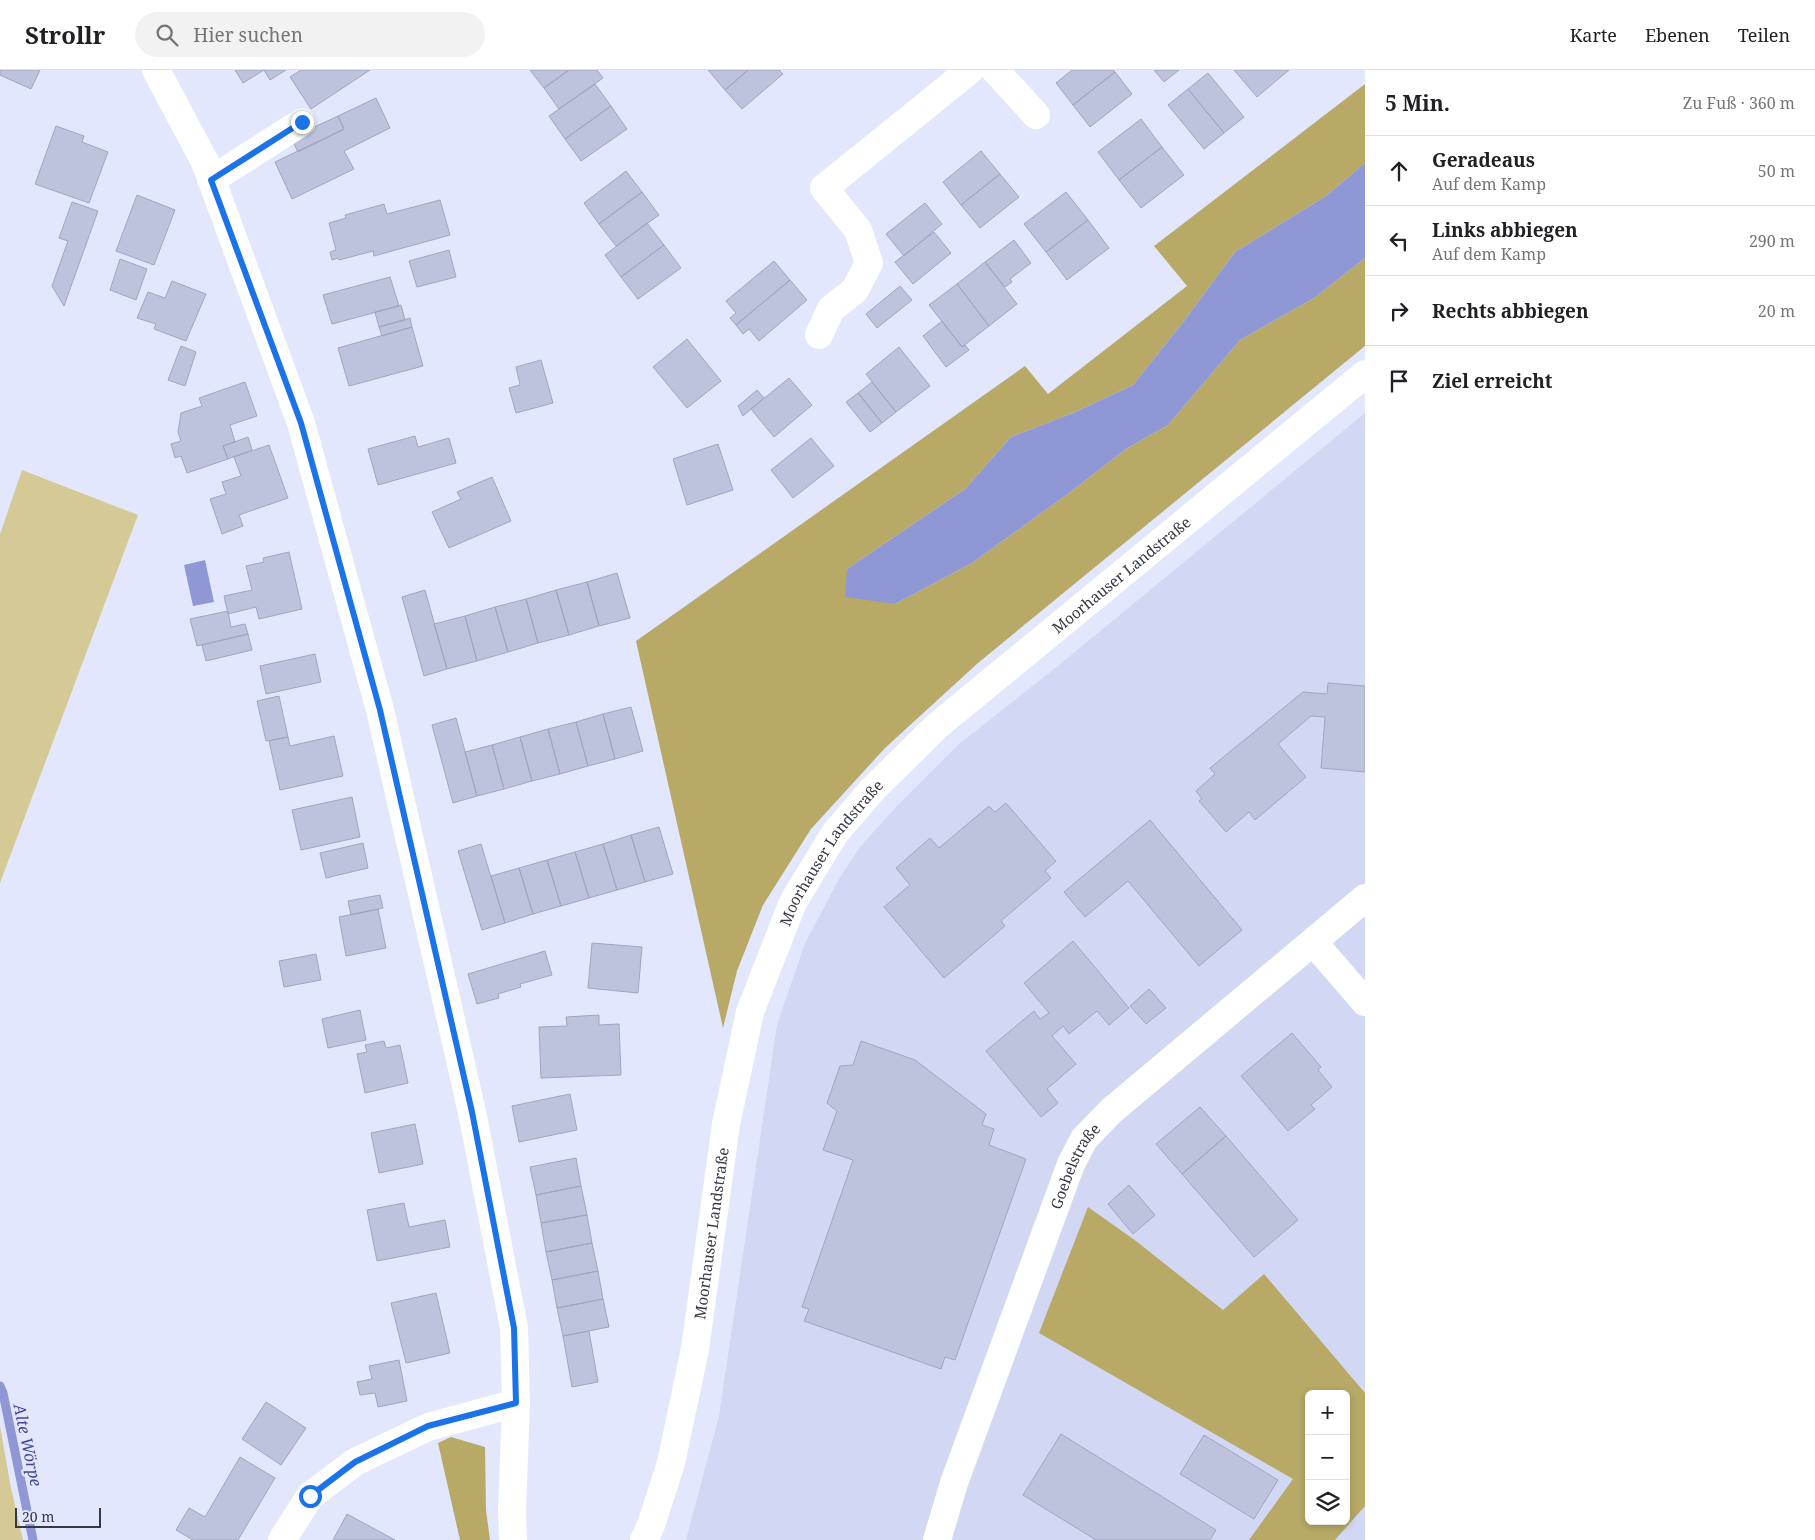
<!DOCTYPE html>
<html lang="de">
<meta charset="utf-8">
<style>
:root{--surface:#fff;--page:#f2f2f2;--text:#202124;--muted:#757577;--line:#e0e0e0}
body{margin:0;font-family:"Noto Serif",serif;background:var(--page);color:var(--text)}
.controls{position:absolute;right:15px;bottom:15px;display:grid;overflow:hidden;border-radius:8px;box-shadow:0 2px 8px #0003}
.controls button{width:45px;height:45px;display:grid;place-items:center;padding:0;border:0;border-bottom:1px solid var(--line);background:var(--surface);color:var(--text);font:25px sans-serif}
.scale{position:absolute;left:15px;bottom:12px;width:86px;box-sizing:border-box;padding-left:5px;border:2px solid #363843;border-top:0;font-size:14px;line-height:18px;white-space:nowrap;color:#363843;-webkit-text-stroke:4px #e3e7fe;paint-order:stroke}
.stop{position:absolute;width:15px;height:15px;margin:-11px;border:4px solid #1a73e8;border-radius:50%;background:#fff}
.stop.end{background:#1a73e8;border-color:#fff;box-shadow:0 1px 5px #0008}
.list{margin:0;padding:0;list-style:none}
h2{display:flex;justify-content:space-between;align-items:center;height:65px;margin:0;padding:0 20px;font-size:21px}
h2 small{font-size:16px;font-weight:400;color:var(--muted)}
.list li{display:grid;grid-template-columns:32px 1fr auto;gap:15px;align-items:center;box-sizing:border-box;height:70px;padding:0 20px;border-top:1px solid var(--line)}
.list b{display:block;font-size:19px;white-space:nowrap}
.list p{margin:0;font-size:16px;white-space:nowrap;color:var(--muted)}
.list em{font-size:16px;font-style:normal;color:var(--muted)}
.icon{flex:none;width:28px;height:28px;fill:none;stroke:currentColor;stroke-width:2;stroke-linecap:round;stroke-linejoin:round}
.map{position:relative;flex:none;width:1365px;height:1470px;overflow:hidden}
header{display:flex;align-items:center;gap:30px;box-sizing:border-box;height:70px;padding:0 25px;background:var(--surface);border-bottom:1px solid var(--line)}
header strong{font-size:24px}
nav{display:flex;gap:28px;margin-inline-start:auto;font-size:18px}
.search{width:350px;height:45px;background:var(--page);display:flex;align-items:center;gap:12px;box-sizing:border-box;padding:0 18px;border-radius:28px;color:var(--muted);font-size:19px}
main{display:flex}
aside{flex:1;background:var(--surface)}
.map>svg:first-child{display:block}
</style>
<header>
<strong>Strollr</strong>
<div class="search"><svg class="icon" aria-label="search" viewBox="0 0 24 24"><circle cx="10" cy="10" r="6"/><path d="M15 15l6 6"/></svg>Hier suchen</div>
<nav><a>Karte</a><a>Ebenen</a><a>Teilen</a></nav>
</header>
<main>
<div class="map">
<svg width="1365" height="1470" viewBox="0 0 1365 1470">
<rect width="100%" height="100%" fill="#e3e7fe"/>
<path fill="#d2d7f3" fill-rule="evenodd" d="M1365,343V1470H686L719,1346L777,955L805,873L839,809L860,777L896,737L958,675L1059,595ZM1309,1324H1346V1451H1309Z"/>
<path fill="#d5ca95" d="M22,400L138,445L0,813V464Z
M0,1356L11,1418L23,1470H0Z"/>
<path fill="#b8aa66" fill-rule="evenodd" d="M1365,14V93L1326,126L1235,182L1184,251L1133,315L1073,343L1011,367L965,419L847,499L895,534L972,493L1069,423L1126,379L1168,355L1240,270L1314,228L1365,188V276L978,593L885,678L811,759L763,835L737,901L723,958L636,571L1025,296L1048,324L1187,216L1154,176Z
M1088,1137L1136,1171L1223,1240L1264,1204L1365,1323V1436L1335,1470H1249L1293,1409L1039,1263ZM1309,1324H1346V1451H1309Z
M451,1367L485,1377L486,1440L490,1470H460L438,1373Z"/>
<path fill="#8f97d4" d="M1365,93V188L1314,228L1240,270L1168,355L1126,379L1069,423L972,493L895,534L845,527L847,499L965,419L1011,367L1073,343L1133,315L1184,251L1235,182L1326,126Z
M205,490L214,532L193,536L184,495Z"/>
<g fill="none" stroke-linecap="round" stroke-linejoin="round">
<path stroke="#8f97d4" stroke-width="9" d="M0,1316L3,1323L33,1470"/>
</g>
<path fill="#bdc2dd" stroke="#a1a6c0" d="M0,0H40L31,19L0,5Z
M235,0H286L270,10L264,0L243,13Z
M301,0H370L311,39L290,7Z
M530,0H569L544,18Z
M569,0H597L603,8L559,39L544,18Z
M708,0H748L725,20Z
M748,0H779L783,4L742,39L725,20Z
M1072,0H1113L1115,2L1073,35L1056,13Z
M1154,0H1179L1164,12Z
M1234,0H1289L1257,27Z
M1115,2L1132,24L1090,57L1073,35Z
M1208,3L1244,47L1224,63L1188,19Z
M595,14L611,36L565,69L549,46Z
M1188,19L1224,63L1204,79L1168,35Z
M376,28L390,58L344,81L354,99L292,129L275,92L344,59L338,46Z
M611,36L627,59L581,91L565,69Z
M338,46L344,59L298,82L291,68Z
M1141,49L1162,77L1119,110L1098,82Z
M56,56L84,66L82,72L108,82L89,133L35,114Z
M1162,77L1184,105L1141,138L1119,110Z
M981,81L1000,104L961,135L943,112Z
M626,101L642,122L599,154L584,133Z
M1000,104L1019,127L980,158L961,135Z
M642,122L659,145L616,176L599,154Z
M1066,122L1088,150L1046,182L1024,154Z
M137,125L175,140L154,195L116,181Z
M440,130L450,165L374,186L373,181L339,190L338,188L332,190L330,182L336,180L329,153L346,148L345,145L384,134L387,144Z
M72,132L98,141L64,236L52,216L68,171L59,168Z
M925,133L942,154L904,186L886,164Z
M1088,150L1109,178L1067,210L1046,182Z
M647,153L664,175L621,207L605,185Z
M934,162L951,183L913,214L895,192Z
M1014,170L1031,193L1010,209L1012,212L1005,217L985,192Z
M664,175L681,198L638,229L621,207Z
M449,180L456,207L417,217L409,191Z
M120,189L147,199L136,230L110,220Z
M774,191L790,210L736,255L730,248L736,243L726,231Z
M985,192L1017,234L989,256L957,214Z
M390,207L399,236L332,254L323,225Z
M790,210L807,230L759,271L749,259L743,264L736,255Z
M172,211L206,224L186,271L154,259L156,254L137,248L148,222L165,228Z
M957,214L989,256L962,277L929,235Z
M900,216L912,230L877,258L866,244Z
M401,235L405,250L379,257L375,242Z
M410,248L412,257L382,266L379,257Z
M942,251L962,277L965,275L969,280L946,297L923,266Z
M412,257L423,296L349,316L338,278Z
M687,269L721,311L687,338L653,297Z
M181,276L196,282L185,316L168,310Z
M899,277L930,316L896,342L866,304Z
M541,290L553,333L516,343L509,318L520,315L516,297Z
M789,308L812,335L774,367L751,339Z
M245,312L257,346L230,355L235,372L223,376L228,389L187,403L181,386L175,388L171,374L181,371L178,362L181,343L202,336L199,328Z
M872,312L896,342L882,353L858,323Z
M757,320L764,328L743,346L738,336Z
M858,323L882,353L870,362L846,332Z
M415,366L418,377L449,368L456,393L378,415L368,379Z
M248,367L252,380L228,389L223,376Z
M811,368L834,396L793,428L771,400Z
M718,374L733,420L687,435L673,389Z
M269,375L288,428L239,445L243,456L222,464L210,429L226,424L222,412L241,406L234,387Z
M492,407L511,451L449,478L432,442L461,429L457,422Z
M289,482L302,539L259,549L256,537L228,544L224,526L252,520L246,496L264,492L263,488Z
M617,503L630,548L599,556L587,512Z
M587,512L599,556L569,565L556,520Z
M425,520L447,599L424,606L402,527Z
M556,520L569,565L538,573L526,529Z
M526,529L538,573L508,582L495,537Z
M495,537L508,582L477,591L465,546Z
M228,541L231,557L245,554L248,564L197,576L190,549Z
M465,546L477,591L447,599L434,554Z
M248,564L252,580L206,591L202,575Z
M315,584L321,612L266,624L260,596Z
M1328,613L1365,616V702L1321,698L1325,647L1311,646L1278,674L1306,707L1255,750L1249,742L1226,762L1199,731L1202,729L1196,721L1215,704L1210,698L1303,622L1327,624Z
M279,626L288,667L266,671L257,631Z
M631,637L643,681L615,689L603,644Z
M603,644L615,689L588,696L576,652Z
M456,648L477,726L453,733L432,655Z
M576,652L588,696L560,704L548,659Z
M548,659L560,704L532,711L520,667Z
M334,666L343,706L280,720L269,671L288,667L290,676Z
M520,667L532,711L504,719L492,675Z
M492,675L504,719L477,726L465,682Z
M352,727L360,767L301,780L292,740Z
M1006,733L1056,791L1045,801L1051,808L1001,851L1005,856L944,908L884,837L910,815L896,798L930,768L939,778L989,736L995,742Z
M1150,750L1242,860L1199,896L1128,811L1085,847L1064,822Z
M659,757L673,804L645,812L631,765Z
M631,765L645,812L617,820L603,774Z
M363,773L368,798L326,808L320,783Z
M481,774L505,853L482,860L458,781Z
M603,774L617,820L589,828L575,782Z
M575,782L589,828L561,836L547,790Z
M547,790L561,836L533,844L519,798Z
M519,798L533,844L505,853L491,806Z
M380,825L383,838L351,845L348,831Z
M378,839L386,878L346,886L339,847Z
M1073,871L1129,938L1109,955L1097,941L1069,964L1063,956L1052,966L1076,994L1047,1019L1058,1033L1041,1047L986,981L1034,941L1040,949L1049,943L1024,913Z
M592,873L642,877L638,923L588,918Z
M545,881L552,905L520,914L521,917L498,924L499,928L477,934L468,904Z
M316,884L321,910L284,917L279,891Z
M1149,919L1166,938L1146,954L1130,936Z
M360,940L366,970L328,978L322,949Z
M599,945V955L619,954L621,1005L541,1008L539,957L567,956L566,947Z
M1292,963L1321,997L1318,1000L1332,1017L1311,1035L1315,1039L1288,1061L1241,1006Z
M384,971L386,978L400,975L408,1013L365,1023L357,984L367,982L365,975Z
M861,971L915,990L986,1044L982,1055L994,1059L989,1075L1026,1089L955,1290L945,1287L941,1299L804,1251L809,1239L802,1237L853,1090L823,1080L837,1041L827,1033L840,996L853,995Z
M570,1024L577,1060L519,1072L512,1036Z
M1200,1037L1226,1066L1182,1104L1156,1074Z
M415,1054L423,1094L379,1103L371,1063Z
M1226,1066L1298,1150L1254,1187L1182,1104Z
M576,1088L581,1116L536,1125L530,1097Z
M1129,1115L1155,1145L1133,1164L1108,1134Z
M581,1116L587,1145L541,1153L536,1125Z
M404,1133L409,1157L445,1150L450,1177L377,1191L367,1140Z
M587,1145L592,1173L546,1182L541,1153Z
M592,1173L598,1201L552,1210L546,1182Z
M598,1201L603,1229L557,1238L552,1210Z
M436,1223L450,1283L406,1293L391,1233Z
M603,1229L609,1257L563,1266L557,1238Z
M589,1261L598,1312L572,1317L563,1266Z
M399,1290L407,1331L378,1337L375,1323L360,1325L357,1312L372,1309L369,1296Z
M266,1332L306,1358L281,1395L242,1369Z
M1061,1364L1216,1460L1210,1470H1096L1023,1425Z
M1204,1365L1278,1410L1254,1449L1180,1404Z
M240,1387L275,1408L238,1470H193L176,1460L189,1438L205,1447Z
M347,1444L395,1470H333Z"/>
<g fill="none" stroke-linecap="round" stroke-linejoin="round">
<g stroke="#fff" stroke-width="28">
<path d="M156,0L205,92L301,353L380,640L472,1042L514,1258L516,1333L512,1441L513,1470"/>
<path d="M995,0L1036,45"/>
<path d="M211,110L302,52"/>
<path d="M819,265L831,239L855,220L869,193L858,160L824,118L970,0"/>
<path d="M1313,872L1365,932"/>
<path d="M282,1470L310,1426L355,1392L428,1357L516,1333"/>
<path id="s1" d="M644,1470L651,1455L671,1393L695,1279L726,1054L750,942L793,832L835,763L873,719L937,656L1365,304"/>
<path id="s2" d="M937,1470L954,1413L1071,1094L1084,1069L1111,1041L1365,828"/>
</g>
</g>
<g fill="none" stroke-linecap="round" stroke-linejoin="round">
<path stroke="#1a73e8" stroke-width="6" d="M302,52L211,110L301,353L380,640L472,1042L514,1258L516,1333L428,1356L355,1392L310,1426"/>
</g>
<g text-anchor="middle" dominant-baseline="central" stroke-width="4.5" stroke-linejoin="round" paint-order="stroke">
<g font-size="15" fill="#363843" stroke="#e3e7fe">
<text stroke="none"><textPath href="#s1" startOffset="1125">Moorhauser Landstraße</textPath></text>
<text stroke="none"><textPath href="#s1" startOffset="720">Moorhauser Landstraße</textPath></text>
<text stroke="none"><textPath href="#s2" startOffset="399">Goebelstraße</textPath></text>
<text stroke="none"><textPath href="#s1" startOffset="315">Moorhauser Landstraße</textPath></text>
</g>
<g font-size="16" font-style="italic" fill="#434792" stroke="#e3e7fe">
<text transform="translate(28 1375) rotate(78)">Alte Wörpe</text>
</g>
</g>
</svg>
<div class="controls">
<button>+</button>
<button>−</button>
<button><svg class="icon" aria-label="layers" viewBox="0 0 24 24"><path d="M12 4l9 5-9 5-9-5zM3 14l9 5 9-5"/></svg></button>
</div>
<div class="scale">20 m</div>
<div class="stop" style="left:310px;top:1426px"></div>
<div class="stop end" style="left:302px;top:52px"></div>
</div>
<aside>
<h2>5 Min.<small>Zu Fuß · 360 m</small></h2>
<ul class="list">
<li><svg class="icon" aria-label="ahead" viewBox="0 0 24 24"><path d="M12 20V5M6 11l6-6 6 6"/></svg><div><b>Geradeaus</b><p>Auf dem Kamp</p></div><em>50 m</em></li>
<li><svg class="icon" aria-label="left" viewBox="0 0 24 24"><path d="M17 20v-9H6M10 6l-5 5 5 5"/></svg><div><b>Links abbiegen</b><p>Auf dem Kamp</p></div><em>290 m</em></li>
<li><svg class="icon" aria-label="right" viewBox="0 0 24 24"><path d="M7 20v-9h11M14 6l5 5-5 5"/></svg><div><b>Rechts abbiegen</b></div><em>20 m</em></li>
<li><svg class="icon" aria-label="arrive" viewBox="0 0 24 24"><path d="M6 21V4h12l-3 4 3 4H6"/></svg><div><b>Ziel erreicht</b></div></li>
</ul>
</aside>
</main>
